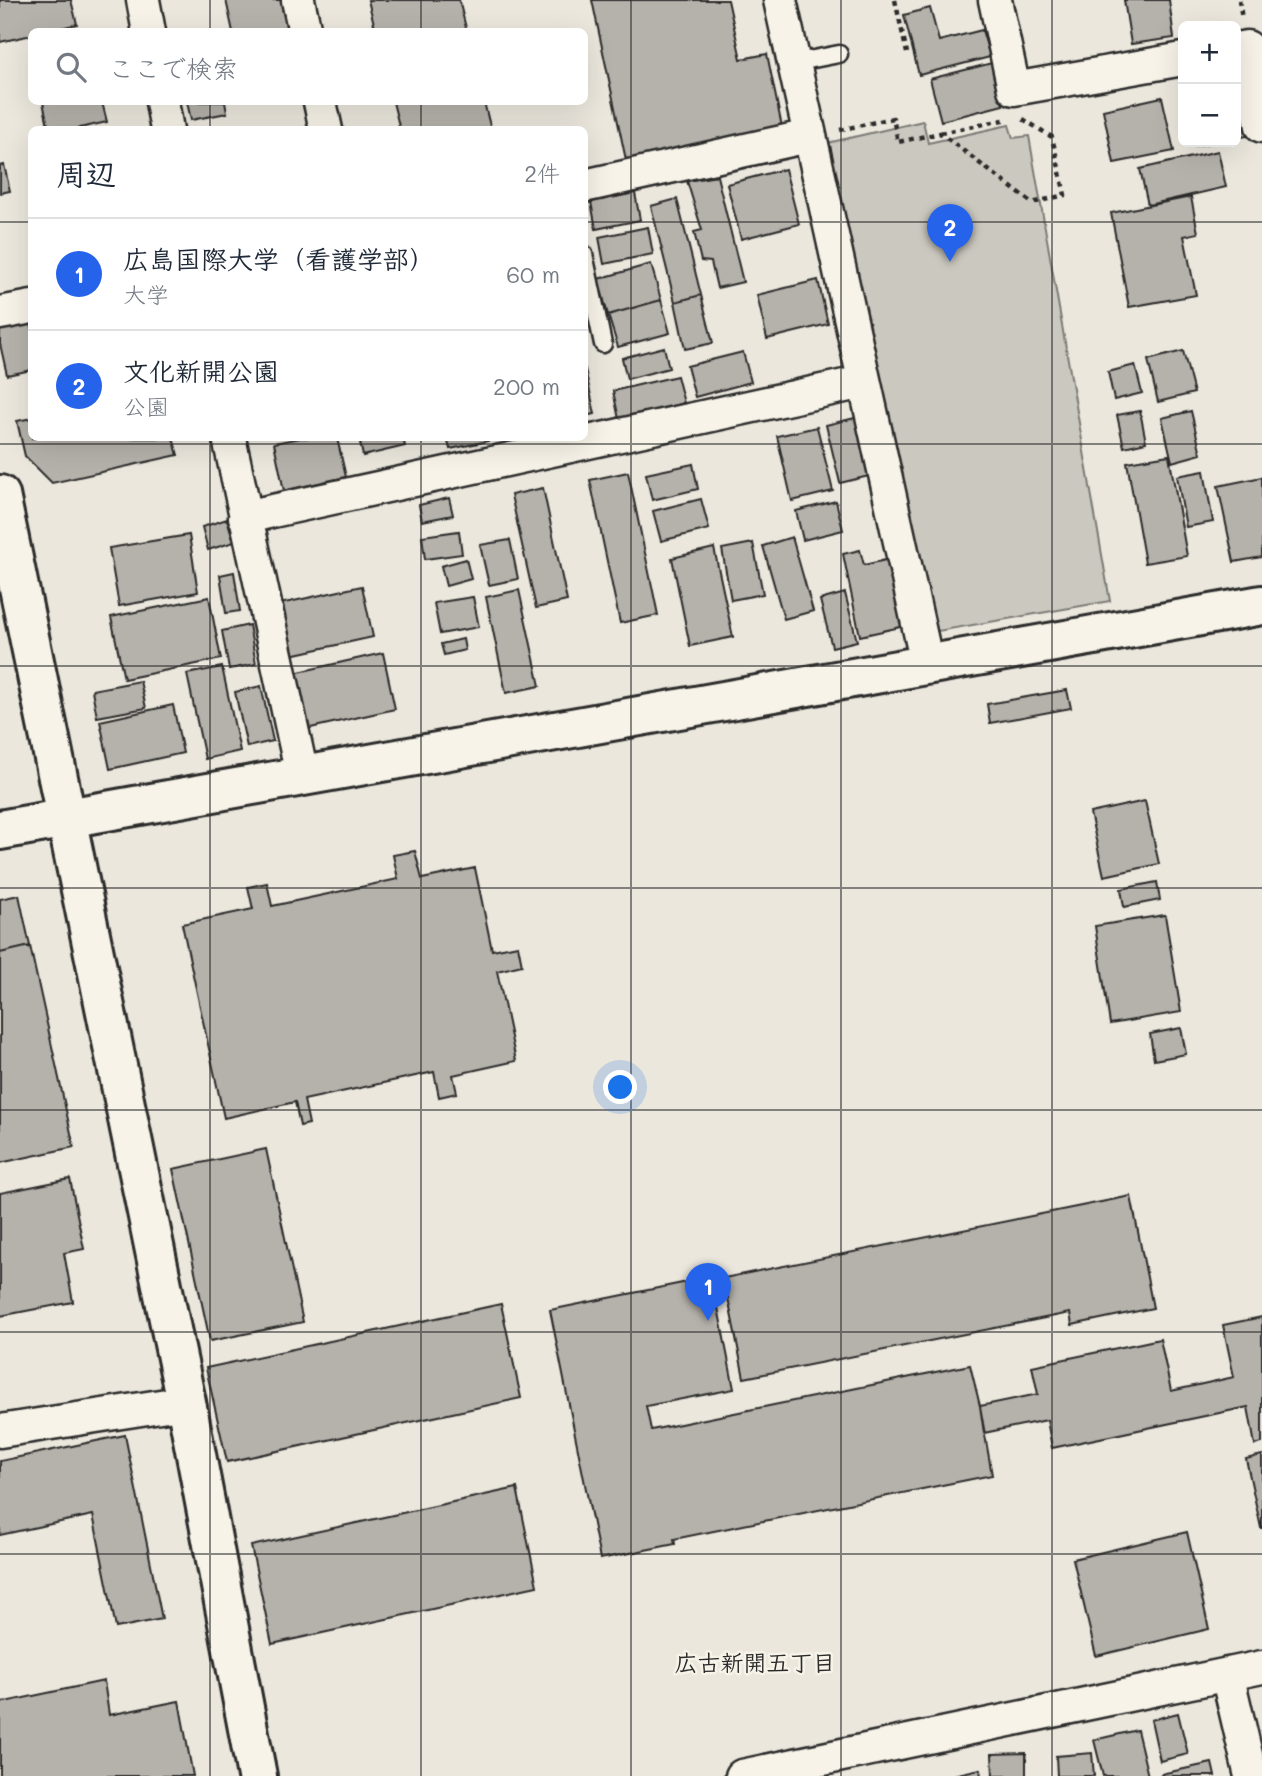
<!DOCTYPE html>
<html lang="ja">
<meta charset="utf-8">
<style>
:root{--surface:#fff;--page:#f2f2f3;--text:#1f2937;--muted:#747a83;--line:#e0e1e3;--accent:#2563eb}
body{margin:0;font-family:Mali,"Klee One",sans-serif;background:var(--page);color:var(--text)}
.controls{position:absolute;right:21px;top:21px;display:grid;overflow:hidden;border-radius:10px;box-shadow:0 7px 28px #0002}
.controls button{width:63px;height:63px;display:grid;place-items:center;padding:0;border:0;border-bottom:2px solid var(--line);background:var(--surface);color:var(--text);font:35px sans-serif}
.you{position:absolute;left:621px;top:1088px;width:24px;height:24px;margin:-18px;border:5px solid #fff;border-radius:50%;background:#1a73e8;box-shadow:0 0 0 10px #1a73e833}
.badge{display:grid;place-items:center;width:46px;height:46px;border-radius:50%;background:var(--accent);color:#fff;font-size:23px;font-weight:700}
.pin{position:absolute;translate:-50% -58px;filter:drop-shadow(0 2px 4px #0008)}
.pin::after{content:'';position:absolute;top:37px;width:24px;height:21px;background:inherit;clip-path:polygon(0 0,100% 0,50% 100%)}
.list{margin:0;padding:0;list-style:none}
h2{display:flex;justify-content:space-between;align-items:center;height:91px;margin:0;padding:0 28px;font-size:30px}
h2 small{font-size:23px;font-weight:400;color:var(--muted)}
.list li{display:grid;grid-template-columns:46px 1fr auto;gap:21px;align-items:center;box-sizing:border-box;height:112px;padding:0 28px;border-top:2px solid var(--line)}
.list b{display:block;font-size:26px;white-space:nowrap}
.list p{margin:0;font-size:23px;white-space:nowrap;color:var(--muted)}
.list em{font-size:23px;font-style:normal;color:var(--muted)}
.icon{flex:none;width:38px;height:38px;fill:none;stroke:currentColor;stroke-width:2;stroke-linecap:round;stroke-linejoin:round}
.map{position:relative;flex:none;width:1262px;height:1776px;overflow:hidden}
.search{position:absolute;background:var(--surface);box-shadow:0 7px 28px #0002;left:28px;top:28px;width:560px;height:77px;display:flex;align-items:center;gap:18px;box-sizing:border-box;padding:0 24px;border-radius:10px;color:var(--muted);font-size:26px}
.panel{position:absolute;background:var(--surface);box-shadow:0 7px 28px #0002;left:28px;top:126px;width:560px;height:315px;border-radius:10px}
.map>svg:first-child{display:block}
</style>
<div class="map">
<svg width="1262" height="1776" viewBox="0 0 1262 1776">
<rect width="100%" height="100%" fill="#ebe7dd"/>
<filter id="ink" filterUnits="userSpaceOnUse"><feTurbulence type="fractalNoise" baseFrequency=".0143" numOctaves="2"/><feDisplacementMap in="SourceGraphic" scale="14" xChannelSelector="R" yChannelSelector="G"/><feConvolveMatrix kernelMatrix="1 2 1 2 8 2 1 2 1" color-interpolation-filters="sRGB"/></filter>
<g filter="url(#ink)">
<path fill="#cbc8bf" stroke="#7b7a75" stroke-width="2" d="M923,121L928,143L1009,125L1013,138L1029,136L1110,601L938,631L931,624L823,144Z"/>
<path fill="#b5b2ab" stroke="#2b2b2b" stroke-width="2" d="M0,0H71L77,24L45,32H32V35L0,42Z
M226,0H285L292,32H233Z
M368,0H459L467,32H376Z
M592,0H728L741,59L767,54L782,127L626,160Z
M1124,0H1169L1174,38L1131,44Z
M930,8L939,41L982,30L990,57L919,75L904,15Z
M992,63L1003,105L941,121L930,79Z
M1238,91L1247,136L1236,138V92Z
M1162,97L1174,151L1114,163L1103,110Z
M43,102H102L107,122L71,130H49Z
M187,102H225L227,113L191,120Z
M393,102H484L491,130H400Z
M1193,142H1216L1193,146Z
M1218,151L1226,187L1148,205L1140,169Z
M4,165L10,191L0,193V166Z
M785,169L799,224L741,239L727,184Z
M717,176L743,282L717,288L711,262L701,261L694,232L702,230L687,181Z
M635,193L640,220L596,229L591,202Z
M1191,197L1198,233L1184,236L1196,295L1129,307L1111,213Z
M677,199L701,295L675,302L651,206Z
M648,227L653,254L604,264L599,237Z
M651,264L661,300L608,315L598,279Z
M818,280L828,324L767,339L757,295Z
M701,295L713,343L685,349L675,302Z
M661,300L670,333L618,347L608,315Z
M32,320V370L7,375L0,344V327Z
M664,347L669,368L627,379L622,358Z
M1183,351L1194,393L1158,402L1148,360Z
M743,352L751,382L695,397L687,366Z
M1135,365L1142,393L1114,400L1108,372Z
M585,369L595,414L584,416V370Z
M677,376L684,403L619,419L613,391Z
M1140,411L1146,442L1124,447L1117,415Z
M1191,411L1201,454L1172,462L1162,418Z
M859,417L873,475L840,483L826,425Z
M32,418V438H173L178,455L52,483L25,456L17,421Z
M817,427L833,491L792,501L777,436Z
M300,438H337L346,477L284,491L274,443Z
M359,438H403L405,446L363,456Z
M447,438H487L488,441L450,449Z
M1169,455L1187,556L1145,563L1127,462Z
M693,464L698,489L652,500L646,474Z
M1204,471L1213,522L1186,527L1177,476Z
M628,472L658,615L620,623L590,480Z
M1262,477V557L1234,562L1218,486Z
M543,488L567,601L536,608L511,495Z
M449,498L453,515L422,521L419,505Z
M701,499L709,529L661,541L653,511Z
M836,501L843,530L803,540L796,511Z
M227,519L234,542L208,550L202,527Z
M459,531L462,554L425,559L422,536Z
M189,535L198,592L119,606L109,548Z
M792,537L813,611L784,619L763,546Z
M510,540L518,579L489,585L480,545Z
M753,543L763,594L731,600L722,549Z
M714,548L733,637L690,646L672,558Z
M860,550L864,565L890,559L905,626L860,636L843,554Z
M466,559L471,579L446,586L441,566Z
M234,572L240,611L226,613L220,575Z
M362,586L373,637L291,655L280,604Z
M519,590L540,686L506,693L486,597Z
M845,593L857,641L832,647L820,600Z
M209,597L221,659L124,679L111,617Z
M473,597L479,627L440,634L434,603Z
M249,625L256,664L229,669L222,631Z
M463,639L465,650L444,655L441,644Z
M383,653L395,709L306,729L294,673Z
M222,667L240,751L205,759L187,674Z
M140,681L146,708L97,717L92,690Z
M261,686L273,741L247,747L235,692Z
M1067,690L1071,708L990,723L987,704Z
M173,705L183,753L110,769L100,721Z
M1145,801L1159,864L1104,876L1090,813Z
M415,851L422,879L475,868L492,950L518,945L522,965L497,971L516,1061L453,1075L457,1093L439,1097L434,1072L304,1100L309,1124L300,1126L295,1102L224,1118L182,924L253,909L248,887L267,883L272,906L398,879L393,855Z
M1157,882L1160,900L1124,907L1121,889Z
M19,895L30,946L0,953V899Z
M1165,915L1181,1012L1110,1024L1095,926Z
M30,946L74,1147L0,1163V953Z
M1181,1028L1186,1054L1154,1060L1150,1034Z
M266,1149L303,1322L210,1341L173,1169Z
M70,1179L84,1249L64,1253L73,1302L0,1316V1193Z
M1131,1196L1153,1308L1072,1325L1070,1313L744,1378L724,1278Z
M712,1277L734,1389L646,1406L651,1430L970,1365L980,1406L992,1475L674,1539L675,1544L600,1559L550,1310Z
M501,1304L521,1398L227,1462L206,1368Z
M1262,1317V1443L1255,1445L1248,1407L1052,1448L1047,1420L984,1433L980,1406L1038,1394L1032,1366L1160,1339L1171,1391L1234,1377L1223,1325Z
M125,1435L162,1619L116,1628L93,1515L0,1535V1461Z
M1262,1455V1528H1261L1246,1459Z
M517,1488L537,1586L272,1644L251,1546Z
M1187,1532L1209,1629L1096,1656L1073,1559Z
M104,1681L109,1715L179,1701L193,1776H0V1703Z
M1178,1713L1188,1754L1160,1761L1151,1720Z
M1137,1730L1148,1776H1103L1094,1740Z
M1026,1753V1776H993L992,1754Z
M1092,1753L1094,1776H1057L1056,1756Z
M1212,1763L1215,1776H1162L1161,1774Z
M980,1769L981,1776H949Z"/>
<g fill="none" stroke-linecap="round" stroke-linejoin="round">
<defs>
<path id="lane" d="M793,63L839,54
M584,254L603,344"/>
<path id="street" d="M143,0L149,32
M298,0L305,32
M780,0L927,664
M995,0L1014,89L1183,59
M1236,49L1247,47L1262,126
M162,102L167,130
M320,102L326,130
M584,186L809,136
M0,313L32,307
M229,438L302,775
M245,517L863,382
M0,1431L186,1402
M1227,1674L1251,1776
M742,1776L1262,1667"/>
<path id="secondary" d="M0,495L186,1402L257,1776
M0,830L1262,605"/>
</defs>
<use href="#lane" stroke="#2b2b2b" stroke-width="21"/>
<use href="#street" stroke="#2b2b2b" stroke-width="37"/>
<use href="#secondary" stroke="#2b2b2b" stroke-width="44"/>
<path stroke="#2b2b2b" stroke-width="4.5" stroke-dasharray="5 5" stroke-linecap="butt" d="M895,0L907,53
M1239,0L1242,19
M840,130L893,118L898,142L940,133L1032,203L1065,195L1052,137L1023,119
M940,133L1008,119"/>
<use href="#lane" stroke="#f7f3e8" stroke-width="16"/>
<use href="#street" stroke="#f7f3e8" stroke-width="32"/>
<use href="#secondary" stroke="#f7f3e8" stroke-width="38"/>
</g>
</g>
<path fill="none" stroke="#2b2b2b" stroke-width="2" stroke-opacity="0.55" d="M210,0V32M421,0V32M631,0V1776M841,0V1776M1052,0V1776M210,102V130M421,102V130M0,222H32M584,222H1262M210,438V1776M421,438V1776M0,444H1262M0,666H1262M0,888H1262M0,1110H1262M0,1332H1262M0,1554H1262"/>
<g text-anchor="middle" dominant-baseline="central" stroke-width="5" stroke-linejoin="round" paint-order="stroke">
<g font-size="23" font-weight="bold" fill="#2b2b2b" stroke="#f7f3e8">
<text x="755" y="1662">広古新開五丁目</text>
</g>
</g>
</svg>
<div class="controls">
<button>+</button>
<button>−</button>
</div>
<div class="you"></div>
<div class="pin badge" style="left:708px;top:1321px">1</div>
<div class="pin badge" style="left:950px;top:262px">2</div>
<div class="search"><svg class="icon" aria-label="search" viewBox="0 0 24 24"><circle cx="10" cy="10" r="6"/><path d="M15 15l6 6"/></svg>ここで検索</div>
<section class="panel">
<h2>周辺<small>2件</small></h2>
<ul class="list">
<li><span class="badge">1</span><div><b>広島国際大学（看護学部）</b><p>大学</p></div><em>60 m</em></li>
<li><span class="badge">2</span><div><b>文化新開公園</b><p>公園</p></div><em>200 m</em></li>
</ul>
</section>
</div>
